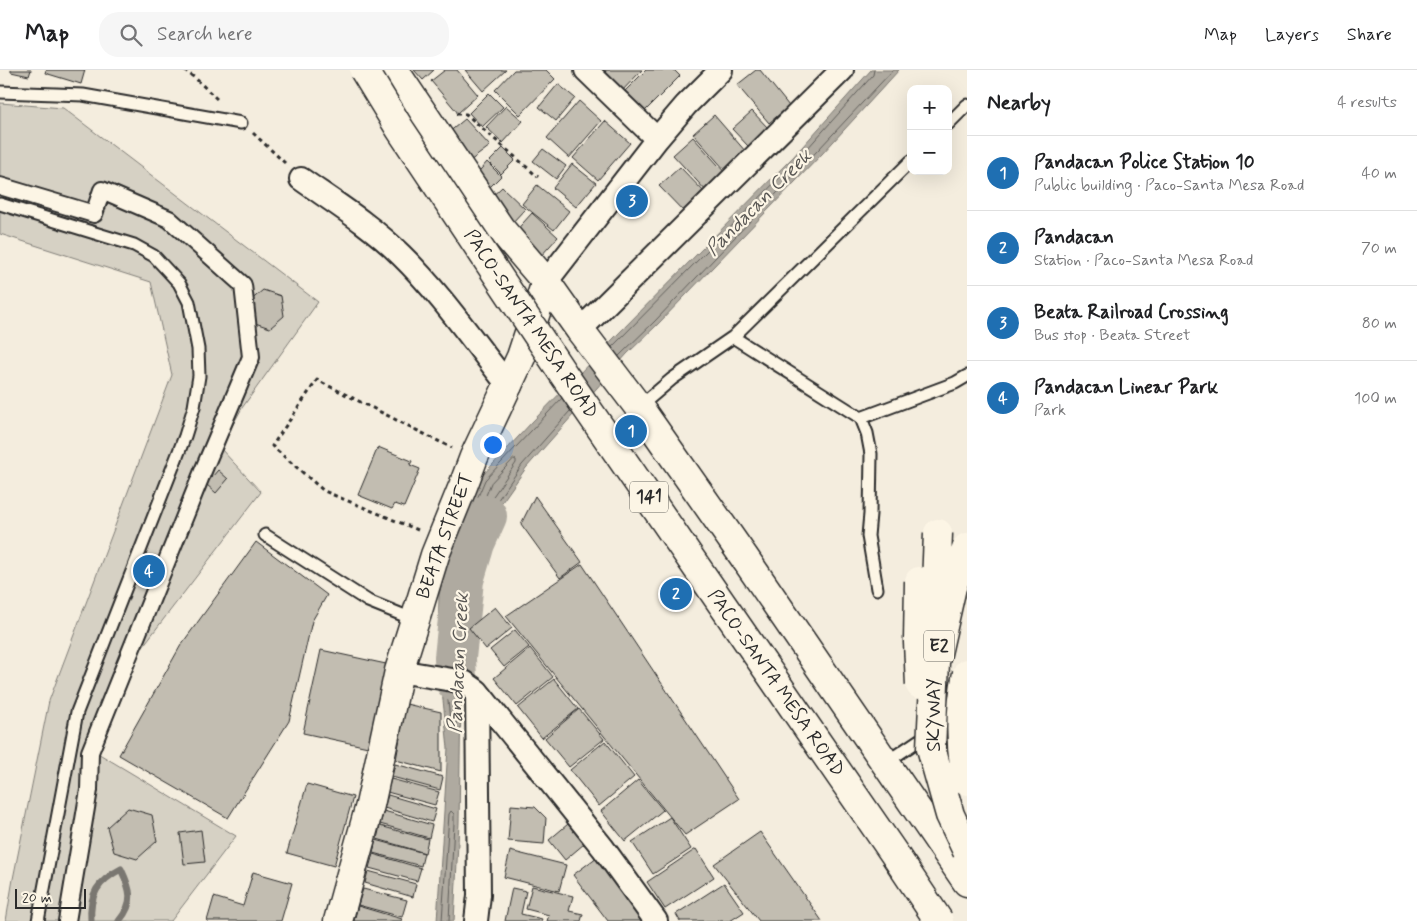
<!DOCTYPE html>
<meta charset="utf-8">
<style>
:root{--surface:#fff;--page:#f6f6f6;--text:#202124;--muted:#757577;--line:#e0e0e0;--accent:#1f6fb2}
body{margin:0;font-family:Mynerve,sans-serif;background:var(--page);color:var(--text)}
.controls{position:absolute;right:15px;top:15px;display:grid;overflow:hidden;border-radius:10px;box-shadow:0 5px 20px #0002}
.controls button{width:45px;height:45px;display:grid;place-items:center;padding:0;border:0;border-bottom:1px solid var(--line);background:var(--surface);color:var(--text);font:25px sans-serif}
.scale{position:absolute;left:15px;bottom:12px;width:71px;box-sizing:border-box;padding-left:5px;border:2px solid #2b2b2b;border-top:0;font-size:14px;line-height:18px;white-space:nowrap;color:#2b2b2b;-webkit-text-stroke:4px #fcf5e5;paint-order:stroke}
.you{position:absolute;left:492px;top:374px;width:18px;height:18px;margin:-12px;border:4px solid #fff;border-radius:50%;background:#1a73e8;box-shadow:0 0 0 8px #1a73e833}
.badge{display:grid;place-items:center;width:32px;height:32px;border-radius:50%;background:var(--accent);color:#fff;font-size:16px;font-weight:700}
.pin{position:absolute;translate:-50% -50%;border:2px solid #fff;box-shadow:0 1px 5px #0006}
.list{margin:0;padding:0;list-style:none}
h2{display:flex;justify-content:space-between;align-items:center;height:65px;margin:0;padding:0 20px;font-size:21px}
h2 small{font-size:16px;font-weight:400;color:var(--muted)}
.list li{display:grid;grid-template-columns:32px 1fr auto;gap:15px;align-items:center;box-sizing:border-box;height:75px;padding:0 20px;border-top:1px solid var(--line)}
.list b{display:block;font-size:19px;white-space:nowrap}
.list p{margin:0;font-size:16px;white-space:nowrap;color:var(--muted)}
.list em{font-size:16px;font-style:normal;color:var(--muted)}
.icon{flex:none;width:28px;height:28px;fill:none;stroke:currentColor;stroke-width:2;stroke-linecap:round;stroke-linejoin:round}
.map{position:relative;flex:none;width:967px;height:851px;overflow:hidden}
header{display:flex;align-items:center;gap:30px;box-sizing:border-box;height:70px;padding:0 25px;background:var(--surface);border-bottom:1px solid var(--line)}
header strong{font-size:24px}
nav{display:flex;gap:28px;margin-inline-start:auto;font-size:18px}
.search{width:350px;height:45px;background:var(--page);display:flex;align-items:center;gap:12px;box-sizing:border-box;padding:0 18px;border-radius:20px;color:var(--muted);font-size:19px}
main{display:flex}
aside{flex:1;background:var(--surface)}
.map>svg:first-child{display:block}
</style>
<header>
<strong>Map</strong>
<div class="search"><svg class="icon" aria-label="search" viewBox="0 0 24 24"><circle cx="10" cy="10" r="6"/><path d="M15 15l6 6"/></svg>Search here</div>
<nav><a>Map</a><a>Layers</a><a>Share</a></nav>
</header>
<main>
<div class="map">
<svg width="967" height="851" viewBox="0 0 967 851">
<rect width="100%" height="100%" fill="#f4edde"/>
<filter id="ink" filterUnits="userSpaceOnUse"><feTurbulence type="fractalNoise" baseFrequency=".02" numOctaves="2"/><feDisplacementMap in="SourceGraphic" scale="10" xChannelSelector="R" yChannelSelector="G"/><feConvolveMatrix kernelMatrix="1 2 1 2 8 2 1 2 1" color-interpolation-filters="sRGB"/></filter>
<g filter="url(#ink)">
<path fill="#d6d1c4" stroke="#807e78" d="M0,33L63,38L318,232L242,338L220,378L261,422L140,580L96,682L236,766L171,851H6L13,809L49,631L172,305L151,212L0,164Z"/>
<path fill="#afaaa0" stroke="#7a7771" d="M871,0H899L822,84L658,254L627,284L526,398L488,452L457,520L461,585V626L459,753L454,851H437L448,678L438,582L439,525L456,466L481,407L532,352L614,268L794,86Z"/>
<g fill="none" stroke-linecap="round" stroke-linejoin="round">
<path stroke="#605e5a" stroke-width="1" d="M612,277L798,89L873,5L874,0
M619,286L655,251L818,80L893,0
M514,389L516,390V393L487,435H483V433L491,413Z
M444,596L443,582L444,526L461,467L485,410L562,328
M456,598L453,517L484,450L522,395L570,341
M447,622L451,659L453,661L456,658V623
M442,851L449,744L451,741L454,744V753L449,851"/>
<path stroke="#7a7771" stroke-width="7" d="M91,851C89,824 98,811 121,799C131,820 135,832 119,851"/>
<path stroke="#afaaa0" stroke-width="42" d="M456,611L455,588L463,510L474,473L486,446"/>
</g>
<path fill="#c2bdb1" stroke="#2b2b2b" d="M11,0H31L29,6L11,2Z
M46,0H85L81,14L45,3Z
M414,0H434L423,10Z
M445,0H457L478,25L458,43L431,11Z
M465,0H506L483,21Z
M514,0H546L555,9L520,45L495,20Z
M606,0H642L619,24L601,6Z
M646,0H674L680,6L641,45L621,25Z
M756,0H760L789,36L769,53L737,15Z
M558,14L575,28L556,51L539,37Z
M489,23L503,37L482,57L469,43Z
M579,31L601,51L569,88L547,68Z
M506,36L523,51L503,73L486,57Z
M752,41L768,58L748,76L732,59Z
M714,45L746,82L725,100L693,64Z
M465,49L490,76L470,91L448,63Z
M605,51L630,73L598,110L573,88Z
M693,67L727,105L708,123L673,85Z
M503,78L515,90L501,104L489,92Z
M543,79L566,96L556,109L533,91Z
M487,92L501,106L488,119L475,106Z
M572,94L596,113L576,137L553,118Z
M680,97L708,126L687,145L659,116Z
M537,115L569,141L554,160L522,134Z
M502,117L525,139L510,155L487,131Z
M532,143L558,167L540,187L513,164Z
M263,220L281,226L284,246L270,258L252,252L249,232Z
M378,377L412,391L410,395L420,399L404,437L395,434L392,439L358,425Z
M218,400L228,409L216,423L206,414Z
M535,426L582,492L560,508L521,454Z
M256,472L327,525L312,551L289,651L228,748L119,685L181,575Z
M582,494L739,729L685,765L506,546Z
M495,537L512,558L486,579L469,558Z
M515,560L529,577L504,597L490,580Z
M530,578L553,607L517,636L494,608Z
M321,580L386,594L368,677L303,663Z
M554,609L578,639L542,668L518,638Z
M406,634L441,642V702L396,690Z
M579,639L604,669L569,697L545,668Z
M605,671L634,707L599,736L570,700Z
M395,694L443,707L440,720L392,707Z
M391,709L439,722L435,735L387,722Z
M638,710L663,740L625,771L601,741Z
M307,714L353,727L334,796L287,783Z
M388,725L436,739L432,752L384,738Z
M511,735L535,737L546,748L544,774L508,771Z
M128,738L152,745L157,771L137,789L114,782L107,757Z
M384,741L432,755L429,768L380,754Z
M670,747L691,779L653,804L632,772Z
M568,754L584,774L565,790L549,770Z
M380,756L428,769L425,783L377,769Z
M201,760L205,792L184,794L180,763Z
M760,762L822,851H759L714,794Z
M376,770L424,783L421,796L373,783Z
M696,779L714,807L665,839L647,812Z
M510,781L566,795L559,821L504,807Z
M373,784L421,798L417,811L369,798Z
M601,784L650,851H608L573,805Z
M368,801L416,814L413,827L365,813Z
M253,802L292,813L281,851H207L214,827L243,836Z
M724,813L744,842L730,851H680L676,844Z
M532,816L573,826L569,841L583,844L581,851H547L549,845L526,839Z
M512,818L526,821L521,844L542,849L541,851H505Z
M363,819L407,830L402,847L358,835Z
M358,836L402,849L401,851H354Z"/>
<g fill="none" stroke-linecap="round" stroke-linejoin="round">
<defs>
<path id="service" d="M0,22L83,25L241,53
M948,54L967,35
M0,134L134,175L154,186L179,213L189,232L198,279L199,306L194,337L185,366L77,642L38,851
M733,267L861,348L955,313L967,306
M638,338L672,309L733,267L911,91
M861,348L867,363L871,384L870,444L868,466L877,519
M265,465L368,531L415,550
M885,693L961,642"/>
<path id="pedestrian" d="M0,116L94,144L102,120L169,149L243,215L251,287L203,401L90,682L89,720L67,851"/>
<path id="minor" d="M586,0L657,69
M301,109C335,133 372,156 401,185C441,224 473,271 508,315
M546,212L657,69L686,35L721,0
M580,260L842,0
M399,601L464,612L477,621L603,778L656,851
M476,851L479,825L477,621"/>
<path id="tertiary" d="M508,315L521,287L546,212"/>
<path id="secondary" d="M338,851L370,735L399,601L415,550L435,485L463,416L474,387L508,315"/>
<path id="primary" d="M394,0L500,158L546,212L580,260L643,343L744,487L967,812"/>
</defs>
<use href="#service" stroke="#2b2b2b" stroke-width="15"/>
<use href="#pedestrian" stroke="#2b2b2b" stroke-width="20"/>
<use href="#minor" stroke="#2b2b2b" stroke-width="26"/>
<use href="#tertiary" stroke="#2b2b2b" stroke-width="31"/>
<use href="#secondary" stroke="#2b2b2b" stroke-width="31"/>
<use href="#primary" stroke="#2b2b2b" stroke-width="31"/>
<path stroke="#2b2b2b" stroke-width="3" stroke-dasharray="4 4" stroke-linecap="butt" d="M184,0L195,8L219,31
M456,44H466L538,107
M253,63L285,93
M418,460L324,421L272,376L317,310L452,378"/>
<use href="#service" stroke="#fcf5e5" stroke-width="11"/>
<use href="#pedestrian" stroke="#fcf5e5" stroke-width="16"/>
<use href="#minor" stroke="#fcf5e5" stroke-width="22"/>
<use href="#tertiary" stroke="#fcf5e5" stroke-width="28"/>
<use href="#secondary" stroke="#fcf5e5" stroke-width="28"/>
<use href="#primary" stroke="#fcf5e5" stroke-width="28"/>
<defs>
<path id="primary-bridge" d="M364,0L400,59L564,305L893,782L939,851"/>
<path id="motorway-bridge" d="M967,477L952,517L935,592L931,678L950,745L967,781
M919,511L918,572L920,615
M935,541L938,463
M967,603C960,639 959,675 967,711"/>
</defs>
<use href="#primary-bridge" stroke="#2b2b2b" stroke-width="31" stroke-linecap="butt"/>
<use href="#motorway-bridge" stroke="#2b2b2b" stroke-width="31" stroke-linecap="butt"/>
<use href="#primary-bridge" stroke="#fcf5e5" stroke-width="28"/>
<use href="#motorway-bridge" stroke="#fcf5e5" stroke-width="28"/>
</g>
</g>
<g text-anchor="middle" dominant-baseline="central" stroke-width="4.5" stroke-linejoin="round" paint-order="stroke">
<g fill="#fcf5e5" stroke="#6a6863" stroke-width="1">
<rect x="630" y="411.5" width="38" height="31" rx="4"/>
<rect x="924" y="560.5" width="30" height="31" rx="4"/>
</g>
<g font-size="18" font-weight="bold" fill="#2b2b2b">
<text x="649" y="427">141</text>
<text x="939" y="576">E2</text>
</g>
<g font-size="19" fill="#2b2b2b" stroke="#fcf5e5">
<text transform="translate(531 254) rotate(56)">PACO-SANTA MESA ROAD</text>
<text transform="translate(445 466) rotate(-70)">BEATA STREET</text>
<text transform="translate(776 613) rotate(55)">PACO-SANTA MESA ROAD</text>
<text transform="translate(934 645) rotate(-90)">SKYWAY</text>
</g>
<g font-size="20" font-style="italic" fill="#595754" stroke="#fcf5e5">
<text transform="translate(759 133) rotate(-45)">Pandacan Creek</text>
<text transform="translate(459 593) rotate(-87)">Pandacan Creek</text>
</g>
</g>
</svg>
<div class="controls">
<button>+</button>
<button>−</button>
</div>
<div class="scale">20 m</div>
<div class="you"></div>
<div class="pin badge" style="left:631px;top:361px">1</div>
<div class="pin badge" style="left:676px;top:524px">2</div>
<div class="pin badge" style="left:632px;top:131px">3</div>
<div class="pin badge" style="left:149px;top:501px">4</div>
</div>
<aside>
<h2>Nearby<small>4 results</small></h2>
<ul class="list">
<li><span class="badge">1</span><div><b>Pandacan Police Station 10</b><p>Public building · Paco-Santa Mesa Road</p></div><em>40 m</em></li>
<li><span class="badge">2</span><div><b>Pandacan</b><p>Station · Paco-Santa Mesa Road</p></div><em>70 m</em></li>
<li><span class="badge">3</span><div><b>Beata Railroad Crossing</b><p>Bus stop · Beata Street</p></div><em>80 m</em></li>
<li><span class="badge">4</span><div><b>Pandacan Linear Park</b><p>Park</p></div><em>100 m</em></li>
</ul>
</aside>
</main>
